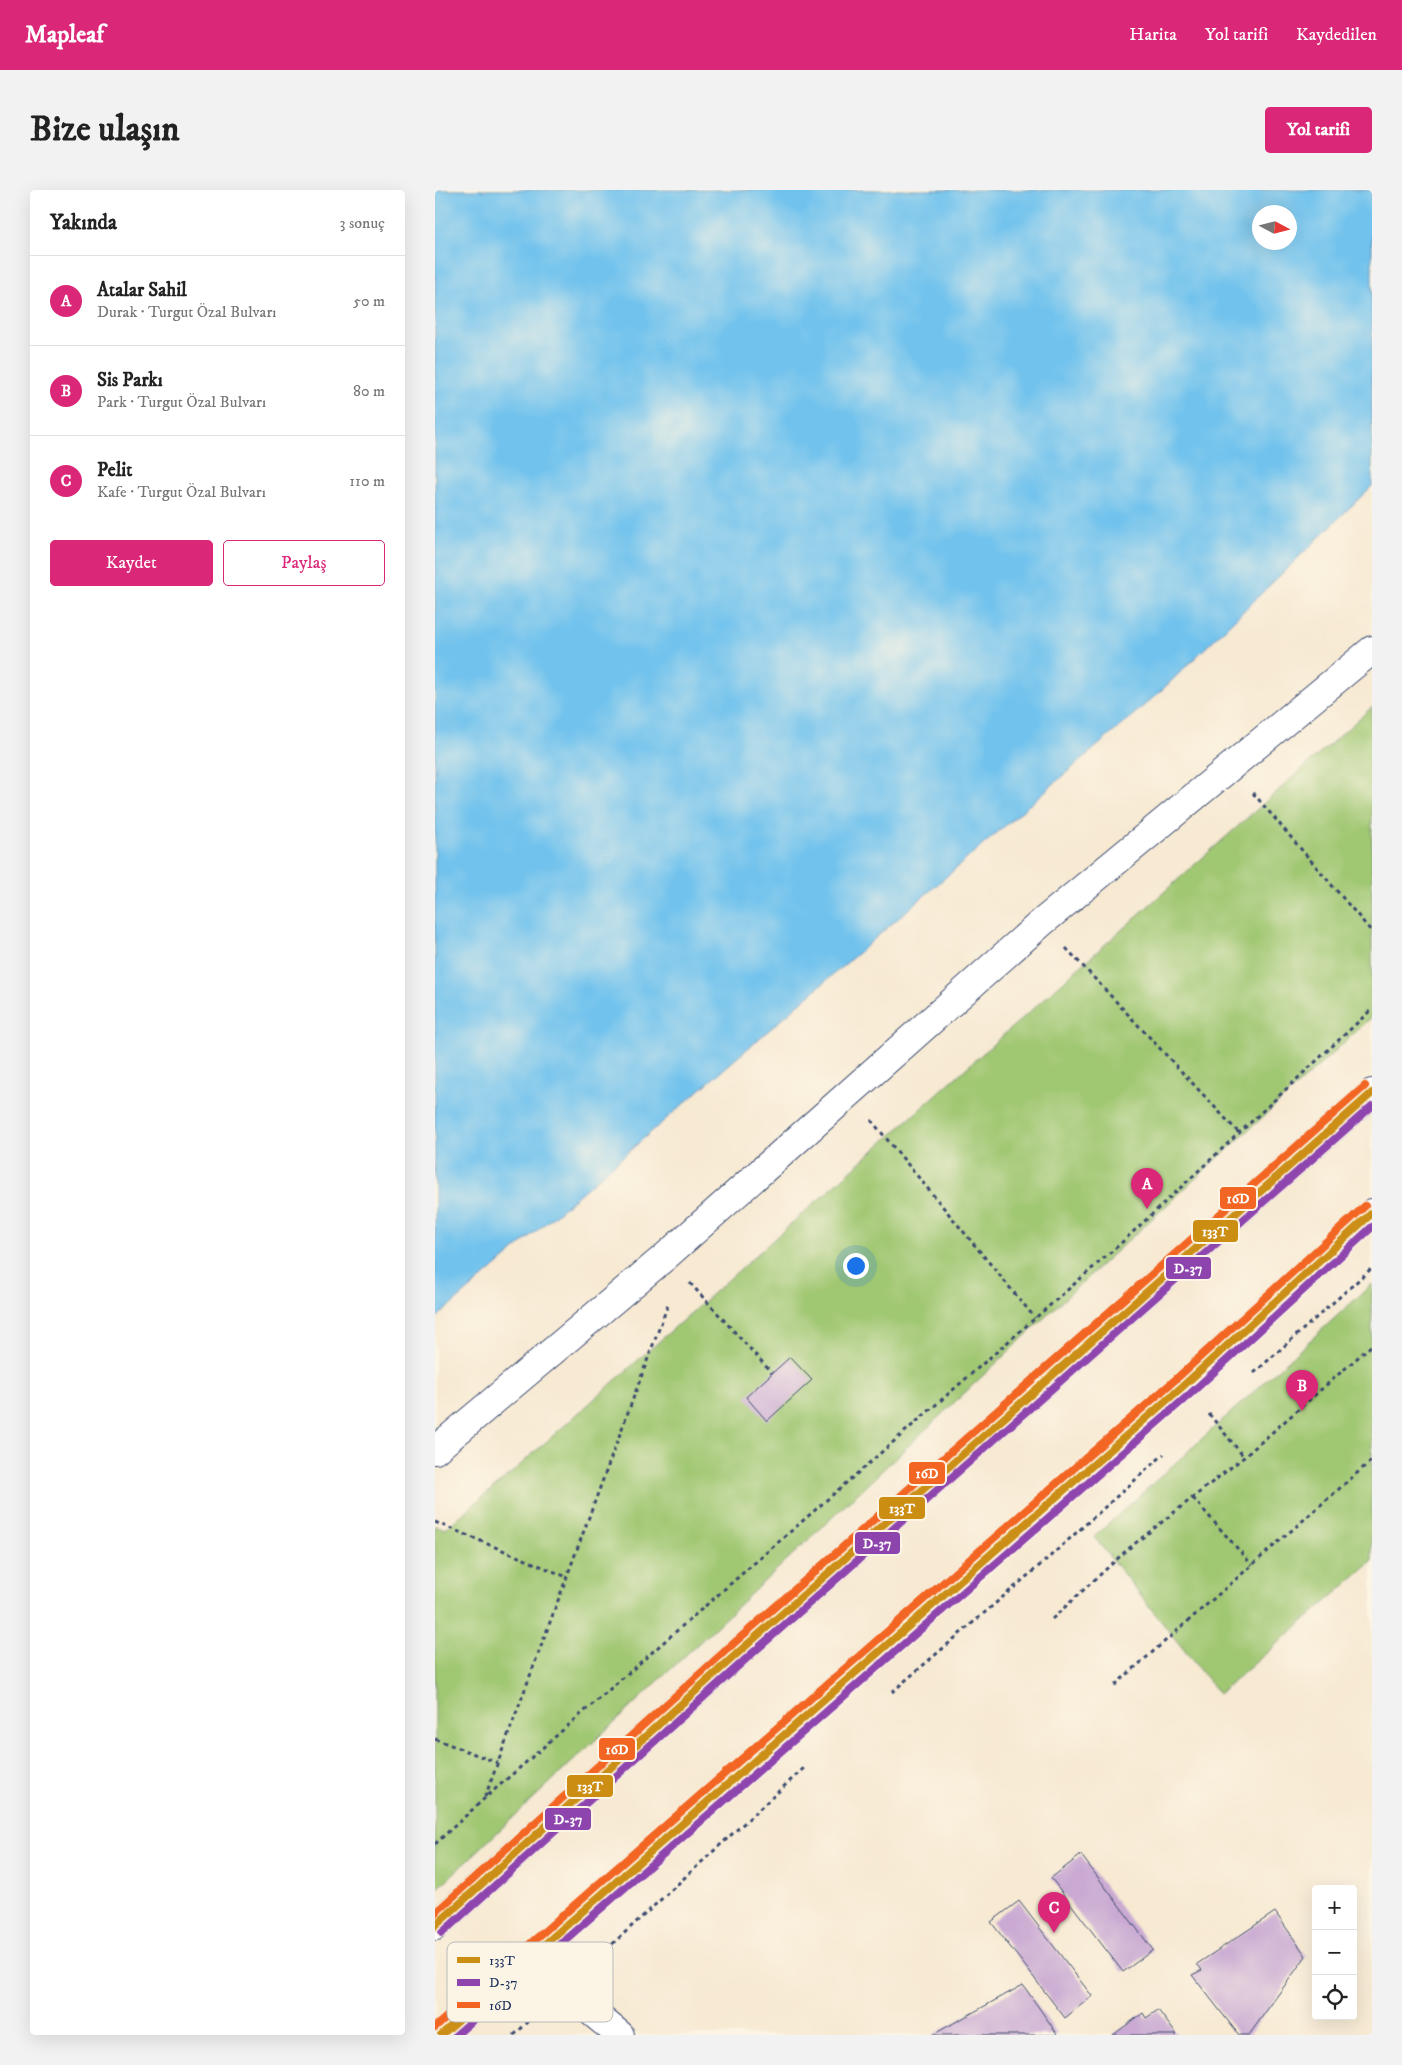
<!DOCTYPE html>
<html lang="tr">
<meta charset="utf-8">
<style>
:root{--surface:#fff;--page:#f2f2f2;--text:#222;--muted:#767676;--line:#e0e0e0;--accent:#db2777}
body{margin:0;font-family:"IM FELL DW Pica",serif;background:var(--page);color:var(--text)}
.controls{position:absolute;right:15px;bottom:15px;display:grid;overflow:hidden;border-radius:5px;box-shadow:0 5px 20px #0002}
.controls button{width:45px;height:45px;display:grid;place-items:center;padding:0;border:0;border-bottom:1px solid var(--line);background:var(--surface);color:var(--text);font:25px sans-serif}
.compass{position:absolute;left:817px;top:15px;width:45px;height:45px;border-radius:50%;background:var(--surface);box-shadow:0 5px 20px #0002;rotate:97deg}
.you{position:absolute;left:420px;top:1075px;width:18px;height:18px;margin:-12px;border:4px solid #fff;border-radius:50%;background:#1a73e8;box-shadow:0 0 0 8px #1a73e833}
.badge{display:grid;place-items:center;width:32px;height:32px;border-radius:50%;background:var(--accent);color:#fff;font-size:16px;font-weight:700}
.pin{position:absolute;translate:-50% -41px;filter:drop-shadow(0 1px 2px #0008)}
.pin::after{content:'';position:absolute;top:26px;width:18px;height:15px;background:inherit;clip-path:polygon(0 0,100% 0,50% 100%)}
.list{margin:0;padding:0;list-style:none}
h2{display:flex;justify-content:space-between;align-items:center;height:65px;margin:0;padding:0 20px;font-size:21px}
h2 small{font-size:16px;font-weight:400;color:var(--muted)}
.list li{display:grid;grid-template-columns:32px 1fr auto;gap:15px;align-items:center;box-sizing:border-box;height:90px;padding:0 20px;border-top:1px solid var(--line)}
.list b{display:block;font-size:19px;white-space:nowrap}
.list p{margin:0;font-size:16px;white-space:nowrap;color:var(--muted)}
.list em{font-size:16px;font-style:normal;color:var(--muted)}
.actions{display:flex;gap:10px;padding:15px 20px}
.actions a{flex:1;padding:11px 0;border:1px solid var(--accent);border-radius:5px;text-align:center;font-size:18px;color:var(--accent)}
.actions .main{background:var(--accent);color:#fff}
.icon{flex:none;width:28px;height:28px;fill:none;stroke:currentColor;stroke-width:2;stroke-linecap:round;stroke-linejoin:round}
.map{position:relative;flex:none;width:937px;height:1845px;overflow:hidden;border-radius:5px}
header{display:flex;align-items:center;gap:30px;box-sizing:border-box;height:70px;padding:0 25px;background:var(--accent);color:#fff}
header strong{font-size:24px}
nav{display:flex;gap:28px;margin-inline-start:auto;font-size:18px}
.intro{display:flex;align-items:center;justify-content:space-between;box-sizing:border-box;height:120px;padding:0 30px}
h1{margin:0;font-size:35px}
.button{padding:12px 22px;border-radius:5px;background:var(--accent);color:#fff;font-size:18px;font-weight:700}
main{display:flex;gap:30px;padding:0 30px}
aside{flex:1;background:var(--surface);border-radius:5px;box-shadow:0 5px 20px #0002}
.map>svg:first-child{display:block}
</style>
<header>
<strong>Mapleaf</strong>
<nav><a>Harita</a><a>Yol tarifi</a><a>Kaydedilen</a></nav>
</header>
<div class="intro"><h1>Bize ulaşın</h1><a class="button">Yol tarifi</a></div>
<main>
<aside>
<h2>Yakında<small>3 sonuç</small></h2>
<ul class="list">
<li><span class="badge">A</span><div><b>Atalar Sahil</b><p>Durak · Turgut Özal Bulvarı</p></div><em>50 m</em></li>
<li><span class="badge">B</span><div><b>Sis Parkı</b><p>Park · Turgut Özal Bulvarı</p></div><em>80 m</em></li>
<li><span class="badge">C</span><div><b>Pelit</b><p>Kafe · Turgut Özal Bulvarı</p></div><em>110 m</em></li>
</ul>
<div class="actions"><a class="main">Kaydet</a><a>Paylaş</a></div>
</aside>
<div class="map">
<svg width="937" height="1845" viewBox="0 0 937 1845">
<rect width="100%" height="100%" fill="#fcf5e5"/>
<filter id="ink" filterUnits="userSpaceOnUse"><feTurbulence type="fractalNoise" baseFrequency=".02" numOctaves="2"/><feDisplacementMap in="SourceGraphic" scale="10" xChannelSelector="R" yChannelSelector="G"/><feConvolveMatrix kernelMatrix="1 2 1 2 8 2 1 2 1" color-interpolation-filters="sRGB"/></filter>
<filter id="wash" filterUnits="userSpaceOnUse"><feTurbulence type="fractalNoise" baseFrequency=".0096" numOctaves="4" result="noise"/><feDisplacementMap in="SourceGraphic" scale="20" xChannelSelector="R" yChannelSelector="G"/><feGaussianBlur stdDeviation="1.12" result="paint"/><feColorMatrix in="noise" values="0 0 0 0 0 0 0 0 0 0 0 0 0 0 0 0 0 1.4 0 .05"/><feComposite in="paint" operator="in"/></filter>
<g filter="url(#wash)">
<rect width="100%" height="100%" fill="#f7e9d2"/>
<path fill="#a0c772" stroke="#5e7b68" d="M937,517V827L640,1099L0,1701V1335L10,1339L75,1284Z
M937,1094V1372L784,1504L659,1347Z"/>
<path fill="#71c2ed" stroke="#4678a6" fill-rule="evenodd" d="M0,0H937V296L727,500L0,1129ZM824,22H854V52H824Z"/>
<g id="blocks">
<path fill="#caaad3" d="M355,1167L377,1190L332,1231L311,1207Z
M646,1665L718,1760L688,1782L616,1688Z
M584,1711L657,1806L630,1828L556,1732Z
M840,1722L871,1766L814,1845H804L757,1785L767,1780L762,1774Z
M588,1795L623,1845H497Z
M723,1820L742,1845H678L708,1823L711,1828Z"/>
</g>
</g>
<g filter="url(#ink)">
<use href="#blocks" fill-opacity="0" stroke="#3c4b6f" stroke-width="1"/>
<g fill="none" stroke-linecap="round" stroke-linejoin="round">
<defs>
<path id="minor" d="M0,1260L231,1066L605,734L937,460
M158,1823L185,1845"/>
<path id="highway" d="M0,1736L305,1461L937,903
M6,1845L748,1196L937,1023"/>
</defs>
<use href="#minor" stroke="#3c4b6f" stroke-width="30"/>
<use href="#highway" stroke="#3c4b6f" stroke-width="30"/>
<path stroke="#3c4b6f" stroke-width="3" stroke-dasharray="4 4" stroke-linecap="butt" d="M818,603L937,742
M631,758L804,943
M436,930L600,1128
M255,1093L337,1183
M819,1183L937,1078
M774,1224L809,1267
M758,1308L817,1375
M0,1332L132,1387
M617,1429L693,1359L809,1267L937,1155
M680,1495L937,1270
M457,1502L611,1370L729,1264
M0,1549L63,1573
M50,1607L234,1112
M0,1654L50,1608L684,1055L937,819
M136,1792L369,1578
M79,1845L130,1798"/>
<use href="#minor" stroke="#fff" stroke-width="28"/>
<use href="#highway" stroke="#fff" stroke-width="28"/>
<defs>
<path id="bus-1" d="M0,1736L305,1461L937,903
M6,1845L748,1196L937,1023"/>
<path id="bus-2" d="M7,1743L312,1468L937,916
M21,1845L755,1204L937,1037"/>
<path id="bus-3" d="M0,1723L298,1454L930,896
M0,1837L741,1189L930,1016"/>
</defs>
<use href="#bus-1" stroke="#fcf5e5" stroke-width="11"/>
<use href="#bus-2" stroke="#fcf5e5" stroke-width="11"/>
<use href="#bus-3" stroke="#fcf5e5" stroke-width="11"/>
<use href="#bus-1" stroke="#cb8e13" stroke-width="8"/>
<use href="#bus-2" stroke="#8e44ad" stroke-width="8"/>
<use href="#bus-3" stroke="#f26522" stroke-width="8"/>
</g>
</g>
<rect x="12" y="1752" width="166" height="80" rx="8" fill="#fcf5e5" stroke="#b8babc" stroke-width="1"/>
<rect x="22" y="1767" width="23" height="6" fill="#cb8e13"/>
<rect x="22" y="1789" width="23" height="7" fill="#8e44ad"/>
<rect x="22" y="1812" width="23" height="6" fill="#f26522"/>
<g font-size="14" fill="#1b2f5e">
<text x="54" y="1775">133T</text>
<text x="54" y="1797">D-37</text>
<text x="54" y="1820">16D</text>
</g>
<g stroke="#fcf5e5" stroke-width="2">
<rect x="784" y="996" width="38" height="24" rx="5" fill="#f26522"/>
<rect x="757" y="1029" width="47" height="24" rx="5" fill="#cb8e13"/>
<rect x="730" y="1066" width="47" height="24" rx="5" fill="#8e44ad"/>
<rect x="473" y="1271" width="38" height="24" rx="5" fill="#f26522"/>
<rect x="443" y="1306" width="48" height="24" rx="5" fill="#cb8e13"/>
<rect x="419" y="1341" width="47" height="24" rx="5" fill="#8e44ad"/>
<rect x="163" y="1547" width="38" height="24" rx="5" fill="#f26522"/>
<rect x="131" y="1584" width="48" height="24" rx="5" fill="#cb8e13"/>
<rect x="109" y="1617" width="48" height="24" rx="5" fill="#8e44ad"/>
</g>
<g font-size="14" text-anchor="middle" font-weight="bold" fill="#fff">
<text x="803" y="1013">16D</text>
<text x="780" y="1046">133T</text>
<text x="753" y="1083">D-37</text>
<text x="492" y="1288">16D</text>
<text x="467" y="1323">133T</text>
<text x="442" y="1358">D-37</text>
<text x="182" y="1564">16D</text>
<text x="155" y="1601">133T</text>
<text x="133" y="1634">D-37</text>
</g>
</svg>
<div class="controls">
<button>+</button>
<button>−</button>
<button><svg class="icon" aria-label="locate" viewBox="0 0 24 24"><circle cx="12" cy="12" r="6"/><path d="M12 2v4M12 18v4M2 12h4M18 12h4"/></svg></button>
</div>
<svg class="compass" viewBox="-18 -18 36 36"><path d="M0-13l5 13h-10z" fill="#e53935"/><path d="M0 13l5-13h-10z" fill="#767676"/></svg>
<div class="you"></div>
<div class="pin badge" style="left:712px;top:1019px">A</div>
<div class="pin badge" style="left:867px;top:1221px">B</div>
<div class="pin badge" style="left:619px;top:1743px">C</div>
</div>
</main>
